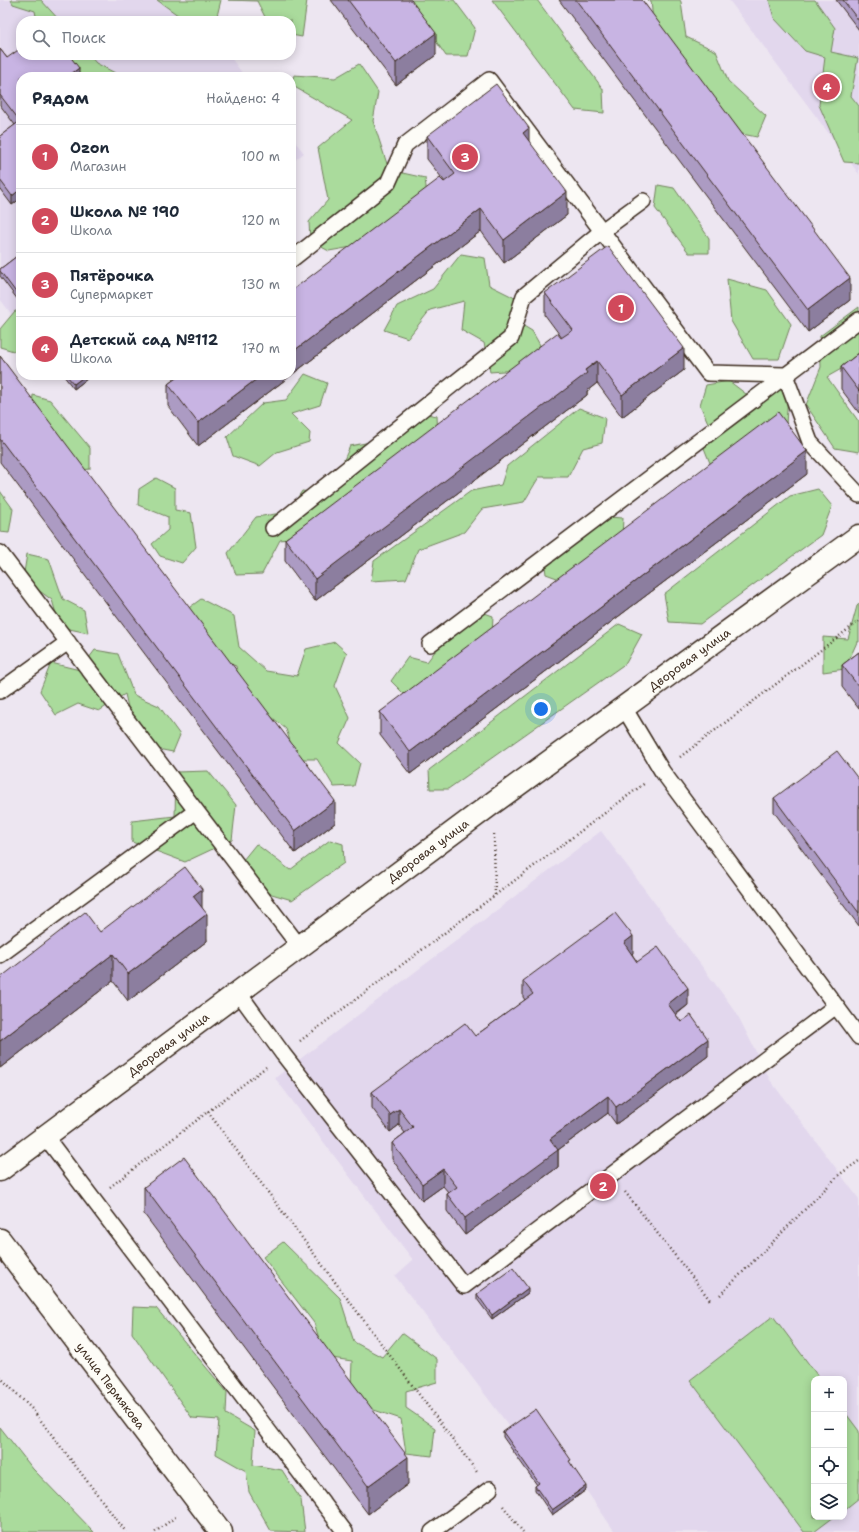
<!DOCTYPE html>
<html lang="ru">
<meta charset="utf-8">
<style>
:root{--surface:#fff;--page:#f2f2f3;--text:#1f2937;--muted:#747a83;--line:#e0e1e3;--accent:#d1495b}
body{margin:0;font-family:"Shantell Sans",sans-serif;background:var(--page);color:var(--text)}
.controls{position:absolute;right:12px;bottom:12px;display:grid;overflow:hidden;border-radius:8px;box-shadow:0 2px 10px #0003}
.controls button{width:36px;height:36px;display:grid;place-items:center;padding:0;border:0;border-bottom:1px solid var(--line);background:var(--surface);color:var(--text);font:20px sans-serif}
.you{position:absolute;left:541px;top:709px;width:14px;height:14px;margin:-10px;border:3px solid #fff;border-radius:50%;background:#1a73e8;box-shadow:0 0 0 6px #1a73e833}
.badge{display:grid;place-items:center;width:26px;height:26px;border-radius:50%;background:var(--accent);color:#fff;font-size:13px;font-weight:700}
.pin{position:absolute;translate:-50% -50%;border:2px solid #fff;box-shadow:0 1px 4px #0006}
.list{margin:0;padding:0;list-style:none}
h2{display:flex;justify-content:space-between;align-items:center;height:52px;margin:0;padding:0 16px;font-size:17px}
h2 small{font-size:13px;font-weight:400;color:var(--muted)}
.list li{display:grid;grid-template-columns:26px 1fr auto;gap:12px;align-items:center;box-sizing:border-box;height:64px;padding:0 16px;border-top:1px solid var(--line)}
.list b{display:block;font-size:15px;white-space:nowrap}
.list p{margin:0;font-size:13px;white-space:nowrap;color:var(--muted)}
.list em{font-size:13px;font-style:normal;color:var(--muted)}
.icon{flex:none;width:22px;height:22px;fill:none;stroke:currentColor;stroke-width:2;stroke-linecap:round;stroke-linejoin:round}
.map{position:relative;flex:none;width:859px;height:1532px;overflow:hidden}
.search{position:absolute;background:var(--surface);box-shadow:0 2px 10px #0003;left:16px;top:16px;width:280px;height:44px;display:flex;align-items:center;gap:10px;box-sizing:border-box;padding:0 14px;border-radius:16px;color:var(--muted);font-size:15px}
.panel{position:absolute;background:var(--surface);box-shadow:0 2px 10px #0003;left:16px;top:72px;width:280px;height:308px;border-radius:16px}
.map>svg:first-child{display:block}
</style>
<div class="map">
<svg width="859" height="1532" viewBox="0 0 859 1532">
<rect width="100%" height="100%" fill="#ede6f1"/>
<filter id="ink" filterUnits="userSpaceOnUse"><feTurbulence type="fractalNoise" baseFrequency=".025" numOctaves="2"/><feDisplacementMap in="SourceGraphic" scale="8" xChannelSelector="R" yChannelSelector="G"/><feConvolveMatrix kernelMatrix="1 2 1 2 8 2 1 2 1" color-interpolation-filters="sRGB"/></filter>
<g filter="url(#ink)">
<path fill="#e2d7ed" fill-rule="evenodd" d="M0,0H186L202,21H21V55H229L245,77H21V327L0,299Z
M729,0H859V174Z
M291,137L304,153L291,163Z
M601,831L736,1012L770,1080L859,1199V1532H615L586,1490L552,1515L535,1490L539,1488L512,1430L395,1276L413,1260L275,1078ZM814,1379H844V1517H814Z"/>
<path fill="#aadb9c" stroke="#72825d" d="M11,0H41L60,21H37L35,11L13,4Z
M157,0H221L217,16L230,21H186Z
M228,0H307L302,37L291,35V21H267L257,1Z
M408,0H454L475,28L468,56H446Z
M492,0H537L603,89L604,113L575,110Z
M648,0H680L681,2L686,37L716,51L728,81L766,116L757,137L742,134L654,30L651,1Z
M769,0H815L835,28L831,52L858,58L851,96L859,106V163L844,162L819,105L825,57L805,51L774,18Z
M54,55H89L96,63L117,74V77H70Z
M359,64L378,92L373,121L389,170L425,178L428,205L369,244L329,251L310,241L309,222L328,200L318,148L352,120L291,85L294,75L335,78Z
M658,185L674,188L709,238V253H689L655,208Z
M461,254L485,258L489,285L515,298L512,319L532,331L540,345L517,370L490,372L484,343L461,330L464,301L430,310L408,338L384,330L397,306L433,289Z
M727,279L767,290L791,324L779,359H753L731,321Z
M859,307V359L827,377L859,422V452L835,448L806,405L821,367L820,336Z
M15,311L21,312V349L17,352L0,347V329Z
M305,374L327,383L320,405L291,414L310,433L309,442L277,452L260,466L233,456L227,437L263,403L286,400Z
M729,381L746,394L765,382L788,393L786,425L722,468L710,463L704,448L714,436L700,405L706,385Z
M33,395L50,400L90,448V469L74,471L31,416Z
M579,408L605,418L602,443L583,448L568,477H539L524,502L482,509L464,532L418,549L406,579L371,581L374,561L471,491L501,485L507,466Z
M411,411L437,416L438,439L312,536L280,540L262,574L236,575L228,553L256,517L288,512L302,491L329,494L350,446L396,437Z
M156,478L175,488V510L191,513L196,547L182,563L160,556L152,544L168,530V517L138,505L139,489Z
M818,489L832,506L821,535L700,624L669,622L664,594L790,496Z
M0,491L13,509L9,533L0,532Z
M593,516L623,518L622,539L565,581L546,574L543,553Z
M27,554L49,559L63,599L84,610L88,633L60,627L52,600L23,579Z
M201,599L234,616L239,647L266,671L297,676L306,649L335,642L347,653L335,686L350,718L339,743L360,763L354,786L334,787L317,759H296L286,729L241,691L236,666L217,659L186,610Z
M859,604V642H857L845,669L823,672V637L848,639L857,606Z
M468,607L493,616L492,638L409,699L391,681L408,657L427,662Z
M619,624L642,634L626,663L448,789H430L429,770Z
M95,650L118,654L134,695L159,706L180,735L173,752L152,748L130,716L125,694L99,711L78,704L56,715L40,691L51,663L80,670Z
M208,771L236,805L232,840L185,862L132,842V821L175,816L176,772Z
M330,840L343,844L344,863L292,900L265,892L243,860L256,844L290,870Z
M283,1242L340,1298L354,1342L382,1357L402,1333L437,1359V1382L406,1391V1408L435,1428L432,1456L406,1453L401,1419L371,1409L351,1387L352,1361L325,1357L314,1323L263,1257Z
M133,1307L156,1308L227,1392L226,1414L255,1431L253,1465L282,1470L301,1500L305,1532L271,1531L249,1492L246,1471L216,1454L219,1420L192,1418L132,1333Z
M773,1316L820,1379H814V1517H834L814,1532H804L690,1380Z
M844,1411L859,1431V1498L844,1510Z
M0,1427L33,1469L94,1532H0Z"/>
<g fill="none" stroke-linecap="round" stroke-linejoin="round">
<defs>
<path id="lane" d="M291,260L388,183L405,145L489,80L708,373L785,375L810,442L859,495
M273,528L511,338L524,296L602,231L643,201
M0,553L299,946
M430,644L859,320
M0,691L68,642
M623,706L662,771L859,1037
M0,955L196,811
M238,992L283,1054L464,1286C587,1192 713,1100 836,1006
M45,1136L345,1532
M432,1532L490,1489"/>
<g id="street">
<path id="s1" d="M0,1170L494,802L859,536"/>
<path id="s2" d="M0,1240L221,1532"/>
</g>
</defs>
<use href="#lane" stroke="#3b2a1e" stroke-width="18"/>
<use href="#street" stroke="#3b2a1e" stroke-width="25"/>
<path stroke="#3b2a1e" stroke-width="2.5" stroke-dasharray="1 3" stroke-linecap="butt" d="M680,757L859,621
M494,834L495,895
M300,1041L645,783
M208,1112L477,1472
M110,1187L266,1067
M625,1192L710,1300
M720,1295L840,1174L859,1161
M0,1377L32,1409L126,1532
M503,1506L523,1532
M155,1532L177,1516"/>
<use href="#lane" stroke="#fdfcf7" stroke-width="15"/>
<use href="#street" stroke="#fdfcf7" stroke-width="22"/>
</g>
<path fill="#ac9bc3" stroke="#3b2a1e" d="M331,0H411L436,55L396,85Z
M559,0H642L850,300L808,332Z
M836,0H859V30Z
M0,49L7,58L79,77H21V198L12,205L0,189V136L15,125L0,105Z
M427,136L529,142L567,215L504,263L481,231L198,446L168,406V384L445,182L427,159Z
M21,253V304L0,276V269Z
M545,293L684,370L622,417L597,383L587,391V395L315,601L285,561V539L562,338L545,315Z
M859,353V413L841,389V367Z
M0,356L335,823L295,853L0,462Z
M63,375H92L74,389Z
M807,474L410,774L380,735V712Z
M859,652V709L842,687V665Z
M859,780V926L774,812V798Z
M202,908L207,941L128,1001L113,981L0,1068V978L100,932Z
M633,953L632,954L637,962L688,1005L676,1015L708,1056L616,1124L608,1113L558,1150V1167L465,1235L447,1211V1194L449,1193L443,1186L422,1201L392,1159V1143L405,1133L399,1125L390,1132L372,1108V1092L475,1036L525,1000L523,997V981Z
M144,1187L408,1484L368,1514L144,1214Z
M528,1293L492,1319L477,1299V1294Z
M503,1432L571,1464L586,1490L552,1515L535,1490V1486L537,1485L503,1437Z"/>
<path fill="#8c7e9f" stroke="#3b2a1e" d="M436,33V55L396,85V63Z
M79,68V77H67Z
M529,128V151L523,133Z
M21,189V198L12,205V196Z
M567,192V215L504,263V240Z
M481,209V231L198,446V423L262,375H291V353Z
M850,278V300L808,332V310Z
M684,348V370L622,417V395Z
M597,361V383L587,391V395L315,601V579Z
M86,375H92L74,389V384Z
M807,451V474L410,774V752Z
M335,801V823L295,853V831Z
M202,889V916L193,896Z
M207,914V941L128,1001V974Z
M633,936V953L624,960V943Z
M113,954V981L0,1068V1041Z
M688,988V1005L668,1020V1004Z
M708,1039V1056L616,1124V1107Z
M608,1096V1113L558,1150V1167L465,1235V1218L550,1139Z
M399,1109V1125L390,1132V1115Z
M443,1169V1186L422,1201V1184Z
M528,1288V1293L492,1319V1315Z
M408,1457V1484L368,1514V1486Z
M586,1486V1490L552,1515V1510Z"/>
<path fill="#c8b4e3" stroke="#3b2a1e" d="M348,0H411L436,33L396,63Z
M576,0H642L850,278L808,310Z
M843,0H859V21Z
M21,48V55H69L79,68L67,77H21V189L12,196L0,180V136L20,121L0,95V49L7,58Z
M496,84L529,128L523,133L567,192L504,240L481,209L291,353V291L440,178L444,182L455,174L427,136Z
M608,246L684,348L622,395L597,361L585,370L587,373L315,579L285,539L557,333L561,338L573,330L545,293Z
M21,253V299L0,271V269Z
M859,353V391L841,367Z
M0,356L335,801L295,831L0,439Z
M66,375H86L74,384Z
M180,375H262L198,423L168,384Z
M778,412L807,451L410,752L380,712Z
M859,652V687L842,665Z
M837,751L859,780V913L774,798Z
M185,867L202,889L193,896L207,914L128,974L113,954L0,1041V978L85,912L100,932Z
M615,913L633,936L624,943L637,962L658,947L688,988L668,1004L681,1022L691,1015L708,1039L616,1107L608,1096L550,1139L558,1150L465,1218L447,1194L457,1187L443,1169L422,1184L392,1143L413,1127L399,1109L390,1115L372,1092L465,1023L475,1036L533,994L523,981Z
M184,1157L408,1457L368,1486L144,1187Z
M513,1268L528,1288L492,1315L477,1294Z
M536,1409L571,1460L569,1461L586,1486L552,1510L535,1486L539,1483L503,1432Z"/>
</g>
<g text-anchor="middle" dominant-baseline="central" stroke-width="4" stroke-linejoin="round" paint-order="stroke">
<g font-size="12" fill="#3b2a1e" stroke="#fdfcf7">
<text stroke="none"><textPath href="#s1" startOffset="858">Дворовая улица</textPath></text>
<text stroke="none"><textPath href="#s1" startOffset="534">Дворовая улица</textPath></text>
<text stroke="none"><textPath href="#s1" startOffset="210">Дворовая улица</textPath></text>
<text stroke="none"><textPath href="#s2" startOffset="183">улица Пермякова</textPath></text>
</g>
</g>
</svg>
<div class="controls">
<button>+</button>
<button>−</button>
<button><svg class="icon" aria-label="locate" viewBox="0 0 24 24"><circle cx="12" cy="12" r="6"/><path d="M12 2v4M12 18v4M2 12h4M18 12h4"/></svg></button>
<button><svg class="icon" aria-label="layers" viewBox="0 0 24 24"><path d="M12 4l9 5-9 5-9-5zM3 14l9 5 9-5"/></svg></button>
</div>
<div class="you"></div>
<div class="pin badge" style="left:621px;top:308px">1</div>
<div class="pin badge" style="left:603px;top:1186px">2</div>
<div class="pin badge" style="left:465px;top:157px">3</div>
<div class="pin badge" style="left:827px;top:87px">4</div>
<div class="search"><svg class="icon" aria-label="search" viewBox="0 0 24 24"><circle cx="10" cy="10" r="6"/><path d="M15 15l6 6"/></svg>Поиск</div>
<section class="panel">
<h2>Рядом<small>Найдено: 4</small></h2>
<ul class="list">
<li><span class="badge">1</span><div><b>Ozon</b><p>Магазин</p></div><em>100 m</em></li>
<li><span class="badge">2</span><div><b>Школа № 190</b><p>Школа</p></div><em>120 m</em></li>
<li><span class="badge">3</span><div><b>Пятёрочка</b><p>Супермаркет</p></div><em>130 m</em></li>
<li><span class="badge">4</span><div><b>Детский сад №112</b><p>Школа</p></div><em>170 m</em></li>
</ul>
</section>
</div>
